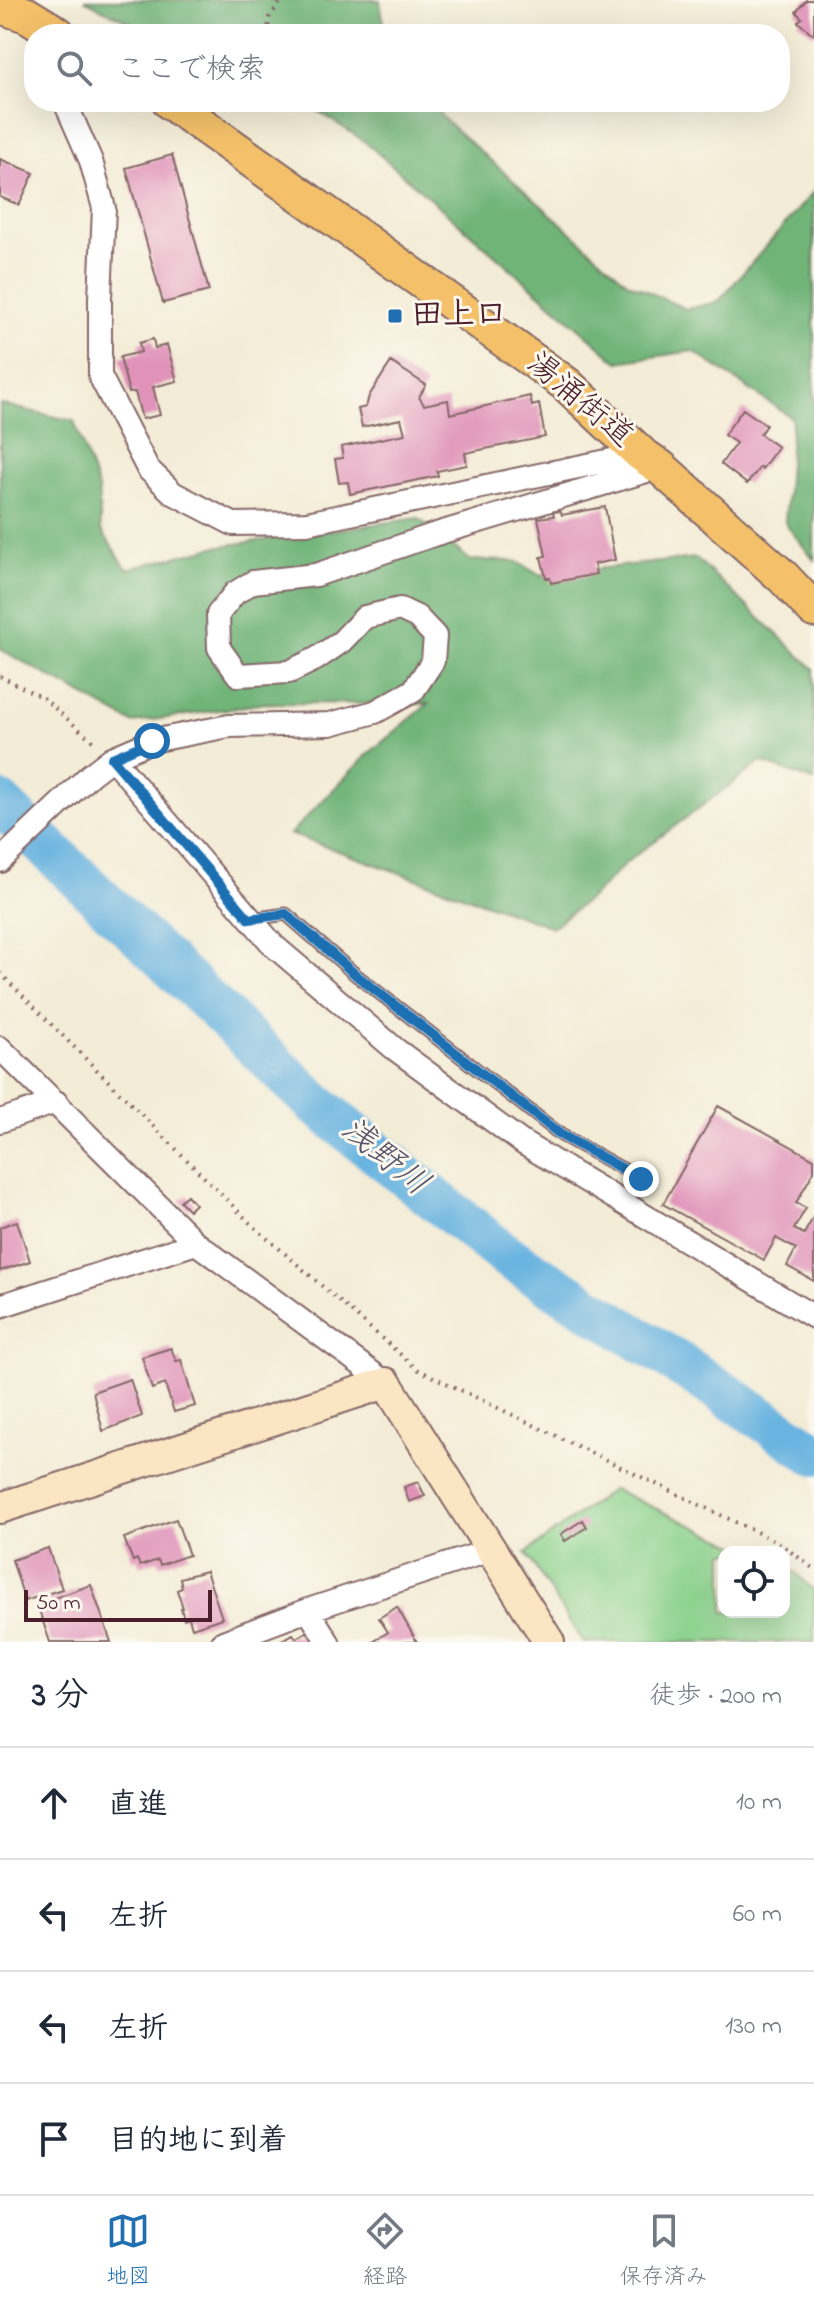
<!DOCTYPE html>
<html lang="ja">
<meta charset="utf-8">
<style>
:root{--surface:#fff;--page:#f2f2f3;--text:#1f2937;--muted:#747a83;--line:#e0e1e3;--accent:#1f6fb2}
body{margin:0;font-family:"Indie Flower","Klee One",sans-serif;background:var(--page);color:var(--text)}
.controls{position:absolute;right:24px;bottom:24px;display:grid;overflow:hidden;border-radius:16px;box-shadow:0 8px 32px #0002}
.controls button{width:72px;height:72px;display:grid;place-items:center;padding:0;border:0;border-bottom:2px solid var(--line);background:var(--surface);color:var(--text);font:40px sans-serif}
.scale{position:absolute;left:24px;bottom:20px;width:188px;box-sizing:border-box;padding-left:8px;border:4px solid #4a1f2b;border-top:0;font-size:22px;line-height:28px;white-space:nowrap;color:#4a1f2b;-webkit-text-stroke:6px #fbf7ec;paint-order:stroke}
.stop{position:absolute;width:24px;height:24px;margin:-18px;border:6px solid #1f6fb2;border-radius:50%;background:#fff}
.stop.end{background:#1f6fb2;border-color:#fff;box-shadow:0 2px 8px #0008}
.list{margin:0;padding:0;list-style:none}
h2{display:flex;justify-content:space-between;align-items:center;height:104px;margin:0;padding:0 32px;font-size:34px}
h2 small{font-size:26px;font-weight:400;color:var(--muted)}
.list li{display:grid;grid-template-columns:52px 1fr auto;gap:24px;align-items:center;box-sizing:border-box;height:112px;padding:0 32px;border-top:2px solid var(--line)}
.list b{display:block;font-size:30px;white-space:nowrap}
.list em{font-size:26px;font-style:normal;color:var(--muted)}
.icon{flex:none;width:44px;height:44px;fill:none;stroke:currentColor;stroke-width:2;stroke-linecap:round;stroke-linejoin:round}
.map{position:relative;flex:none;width:814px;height:1642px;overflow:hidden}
.search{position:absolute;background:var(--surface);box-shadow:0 8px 32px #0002;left:24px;right:24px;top:24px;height:88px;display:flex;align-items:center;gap:20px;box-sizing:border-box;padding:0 28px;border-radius:32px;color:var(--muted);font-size:30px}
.sheet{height:552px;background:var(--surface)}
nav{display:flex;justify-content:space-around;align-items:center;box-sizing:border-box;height:112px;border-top:2px solid var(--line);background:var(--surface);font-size:22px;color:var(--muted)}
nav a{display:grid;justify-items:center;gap:4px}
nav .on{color:var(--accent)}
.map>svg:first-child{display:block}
</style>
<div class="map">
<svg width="814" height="1642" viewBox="0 0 814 1642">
<rect width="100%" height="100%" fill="#fbf7ec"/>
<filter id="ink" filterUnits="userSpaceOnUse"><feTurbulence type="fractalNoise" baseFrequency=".0125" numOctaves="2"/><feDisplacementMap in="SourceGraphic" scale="16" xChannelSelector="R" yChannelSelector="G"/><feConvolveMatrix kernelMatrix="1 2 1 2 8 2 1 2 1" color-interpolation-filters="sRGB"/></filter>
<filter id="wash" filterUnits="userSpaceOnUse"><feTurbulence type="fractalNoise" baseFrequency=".006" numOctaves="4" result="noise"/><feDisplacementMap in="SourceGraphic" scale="32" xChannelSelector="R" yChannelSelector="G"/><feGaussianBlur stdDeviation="1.8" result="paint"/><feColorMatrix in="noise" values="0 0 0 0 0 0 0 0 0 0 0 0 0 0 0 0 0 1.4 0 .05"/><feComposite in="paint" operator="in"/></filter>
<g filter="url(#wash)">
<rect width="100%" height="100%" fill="#f3ecd6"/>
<path fill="#8bd28d" stroke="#6a785c" stroke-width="2" d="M613,1489L751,1552H724V1612H784V1567L795,1572L814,1591V1642H583L526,1553Z"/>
<path fill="#70b478" stroke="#5d6a52" stroke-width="2" d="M84,0H380L385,34H154Z
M304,102H430L444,119L627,282L686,309L718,302L814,191V560L785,523L792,418L693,351L618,362L364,141Z
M0,404L74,421L98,488L101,530L127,569L214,547L418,518L470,560L515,561L540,575L696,558L814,669V781L761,762L628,861L593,896L552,927L290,834L368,754L428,704L266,703L133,723L0,649Z"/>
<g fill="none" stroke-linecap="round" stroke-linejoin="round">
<path stroke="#67b3e0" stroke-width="44" d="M0,803L317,1105L505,1255L684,1367L814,1453"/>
</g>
<g id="blocks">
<path fill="#e092b9" d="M806,0H814V35L798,22L802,18L796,12Z
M172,155L209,291L163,303L126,168Z
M0,159L34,173L19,205L0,197Z
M153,339L155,348L167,345L177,381L153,387L160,415L142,419L135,392L129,393L120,357L141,352L139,343Z
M391,362L426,385L419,397L424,405L448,400L450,414L530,396L532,406L539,404L545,437L465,453L467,465L437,471L438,476L350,494L348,482L339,483L335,459L343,458L341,447L405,434L401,419L362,427L358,409L366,407L369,396Z
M743,409L766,425L760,434L778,447L762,469L760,467L747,484L721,464L736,443L724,435Z
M605,507L615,560L594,564L596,574L551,583L550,578H546L541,557L546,556L538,518L554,516L553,512L560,511L562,515Z
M718,1106L814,1159V1171L796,1203L806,1208L794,1229L804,1234L814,1216V1281L787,1266L796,1249L776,1238L764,1260L663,1204Z
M187,1195L195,1204L189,1210L180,1201Z
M17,1221L30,1261L0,1271V1227Z
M171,1348L176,1361L181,1360L195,1406L174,1412L165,1384L152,1389L142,1357Z
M130,1379L142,1416L103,1431L93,1392Z
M418,1482L425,1496L409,1502L404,1487Z
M176,1519L189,1555L160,1565L158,1560L140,1566L137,1559L133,1561L124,1538Z
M583,1520L587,1527L565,1541L561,1534Z
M48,1548L62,1589L25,1601L12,1560Z
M206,1571L222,1618L192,1628L189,1617L184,1619L181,1608H183L177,1590L182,1588L180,1578Z
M91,1585L111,1642H50L37,1604Z
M397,1607L417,1642H373L388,1632L379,1618Z
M308,1631L314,1642H278L293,1634L296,1638Z"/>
</g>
</g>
<g filter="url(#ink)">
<use href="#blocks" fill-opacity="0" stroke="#856767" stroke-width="2"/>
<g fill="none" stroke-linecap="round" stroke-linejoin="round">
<defs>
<path id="lane" d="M251,919L286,914L356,975L561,1135L641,1179"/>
<path id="street" d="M65,102L91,161L104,208L100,298V376L148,469L173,493L233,524L307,523L641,454
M112,758L274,946L395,1049L523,1143L814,1317
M0,861L90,775L112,758L152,741L229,726L330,724L375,712L413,691L433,661L435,636L417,617L400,609L365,617L341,642L316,659L289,672L238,675L219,648L218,614L235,593L253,582L316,575L433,535L660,467
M0,1048L196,1243L386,1383
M0,1121L56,1102
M0,1306L196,1243
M308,1610L328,1642
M223,1642L308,1610L491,1550"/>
<path id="secondary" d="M0,1508L386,1383L549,1642"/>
<path id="primary" d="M0,6L27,15L58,34
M170,102L566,384L641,454L660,467L783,577L814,610"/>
</defs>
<use href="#lane" stroke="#856767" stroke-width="15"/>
<use href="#street" stroke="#856767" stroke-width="26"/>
<use href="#secondary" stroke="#856767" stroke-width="34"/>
<use href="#primary" stroke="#856767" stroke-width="38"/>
<path stroke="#856767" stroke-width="4" stroke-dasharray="2 6" stroke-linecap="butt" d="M268,34L269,18L282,0
M0,676L43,698L95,743
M0,973L250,1223L417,1369L779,1543L814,1569"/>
<use href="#lane" stroke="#fff" stroke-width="11"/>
<use href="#street" stroke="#fff" stroke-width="22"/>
<use href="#secondary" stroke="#fbe6c3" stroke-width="30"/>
<use href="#primary" stroke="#f4c16a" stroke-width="34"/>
</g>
</g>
<g fill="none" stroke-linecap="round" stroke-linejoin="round" filter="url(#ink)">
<path stroke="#1f6fb2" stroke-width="10" d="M152,741L112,758L249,919L286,914L356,975L561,1135L641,1179"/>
</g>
<rect fill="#1f6fb2" stroke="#fbf7ec" stroke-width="3" x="387" y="308" width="16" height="16" rx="4"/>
<g text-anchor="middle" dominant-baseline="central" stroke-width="6" stroke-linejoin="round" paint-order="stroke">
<g font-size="32" font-weight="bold" fill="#4a1f2b" stroke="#fbf7ec" text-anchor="start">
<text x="411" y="316">田上口</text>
</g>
<g font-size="32" fill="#4a1f2b" stroke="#fbf7ec">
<text transform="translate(579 401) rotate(40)">湯涌街道</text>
</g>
<g font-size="34" font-style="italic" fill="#54536a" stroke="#fbf7ec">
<text transform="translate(384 1158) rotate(39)">浅野川</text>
</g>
</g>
</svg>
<div class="controls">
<button><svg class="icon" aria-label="locate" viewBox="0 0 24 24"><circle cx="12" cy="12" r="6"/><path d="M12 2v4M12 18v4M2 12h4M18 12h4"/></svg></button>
</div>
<div class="scale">50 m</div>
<div class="stop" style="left:152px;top:741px"></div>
<div class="stop end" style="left:641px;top:1179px"></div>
<div class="search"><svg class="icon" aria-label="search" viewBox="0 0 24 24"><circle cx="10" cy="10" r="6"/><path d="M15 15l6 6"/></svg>ここで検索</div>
</div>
<section class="sheet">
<h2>3 分<small>徒歩 · 200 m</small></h2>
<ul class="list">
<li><svg class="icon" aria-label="ahead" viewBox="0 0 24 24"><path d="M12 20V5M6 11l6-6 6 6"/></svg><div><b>直進</b></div><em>10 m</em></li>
<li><svg class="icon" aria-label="left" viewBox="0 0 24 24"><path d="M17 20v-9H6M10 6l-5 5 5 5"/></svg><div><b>左折</b></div><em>60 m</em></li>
<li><svg class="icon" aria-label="left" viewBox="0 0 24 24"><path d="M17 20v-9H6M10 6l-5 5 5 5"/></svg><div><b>左折</b></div><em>130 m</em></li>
<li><svg class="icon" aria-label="arrive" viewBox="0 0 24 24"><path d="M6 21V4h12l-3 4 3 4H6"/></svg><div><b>目的地に到着</b></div></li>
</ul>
</section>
<nav>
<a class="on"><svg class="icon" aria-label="map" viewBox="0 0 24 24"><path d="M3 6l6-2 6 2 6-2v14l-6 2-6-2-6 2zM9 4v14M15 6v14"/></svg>地図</a>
<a><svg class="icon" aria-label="directions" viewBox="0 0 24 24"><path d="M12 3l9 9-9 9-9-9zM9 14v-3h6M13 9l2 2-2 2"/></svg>経路</a>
<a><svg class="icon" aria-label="saved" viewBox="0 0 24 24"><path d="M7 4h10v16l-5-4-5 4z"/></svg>保存済み</a>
</nav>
